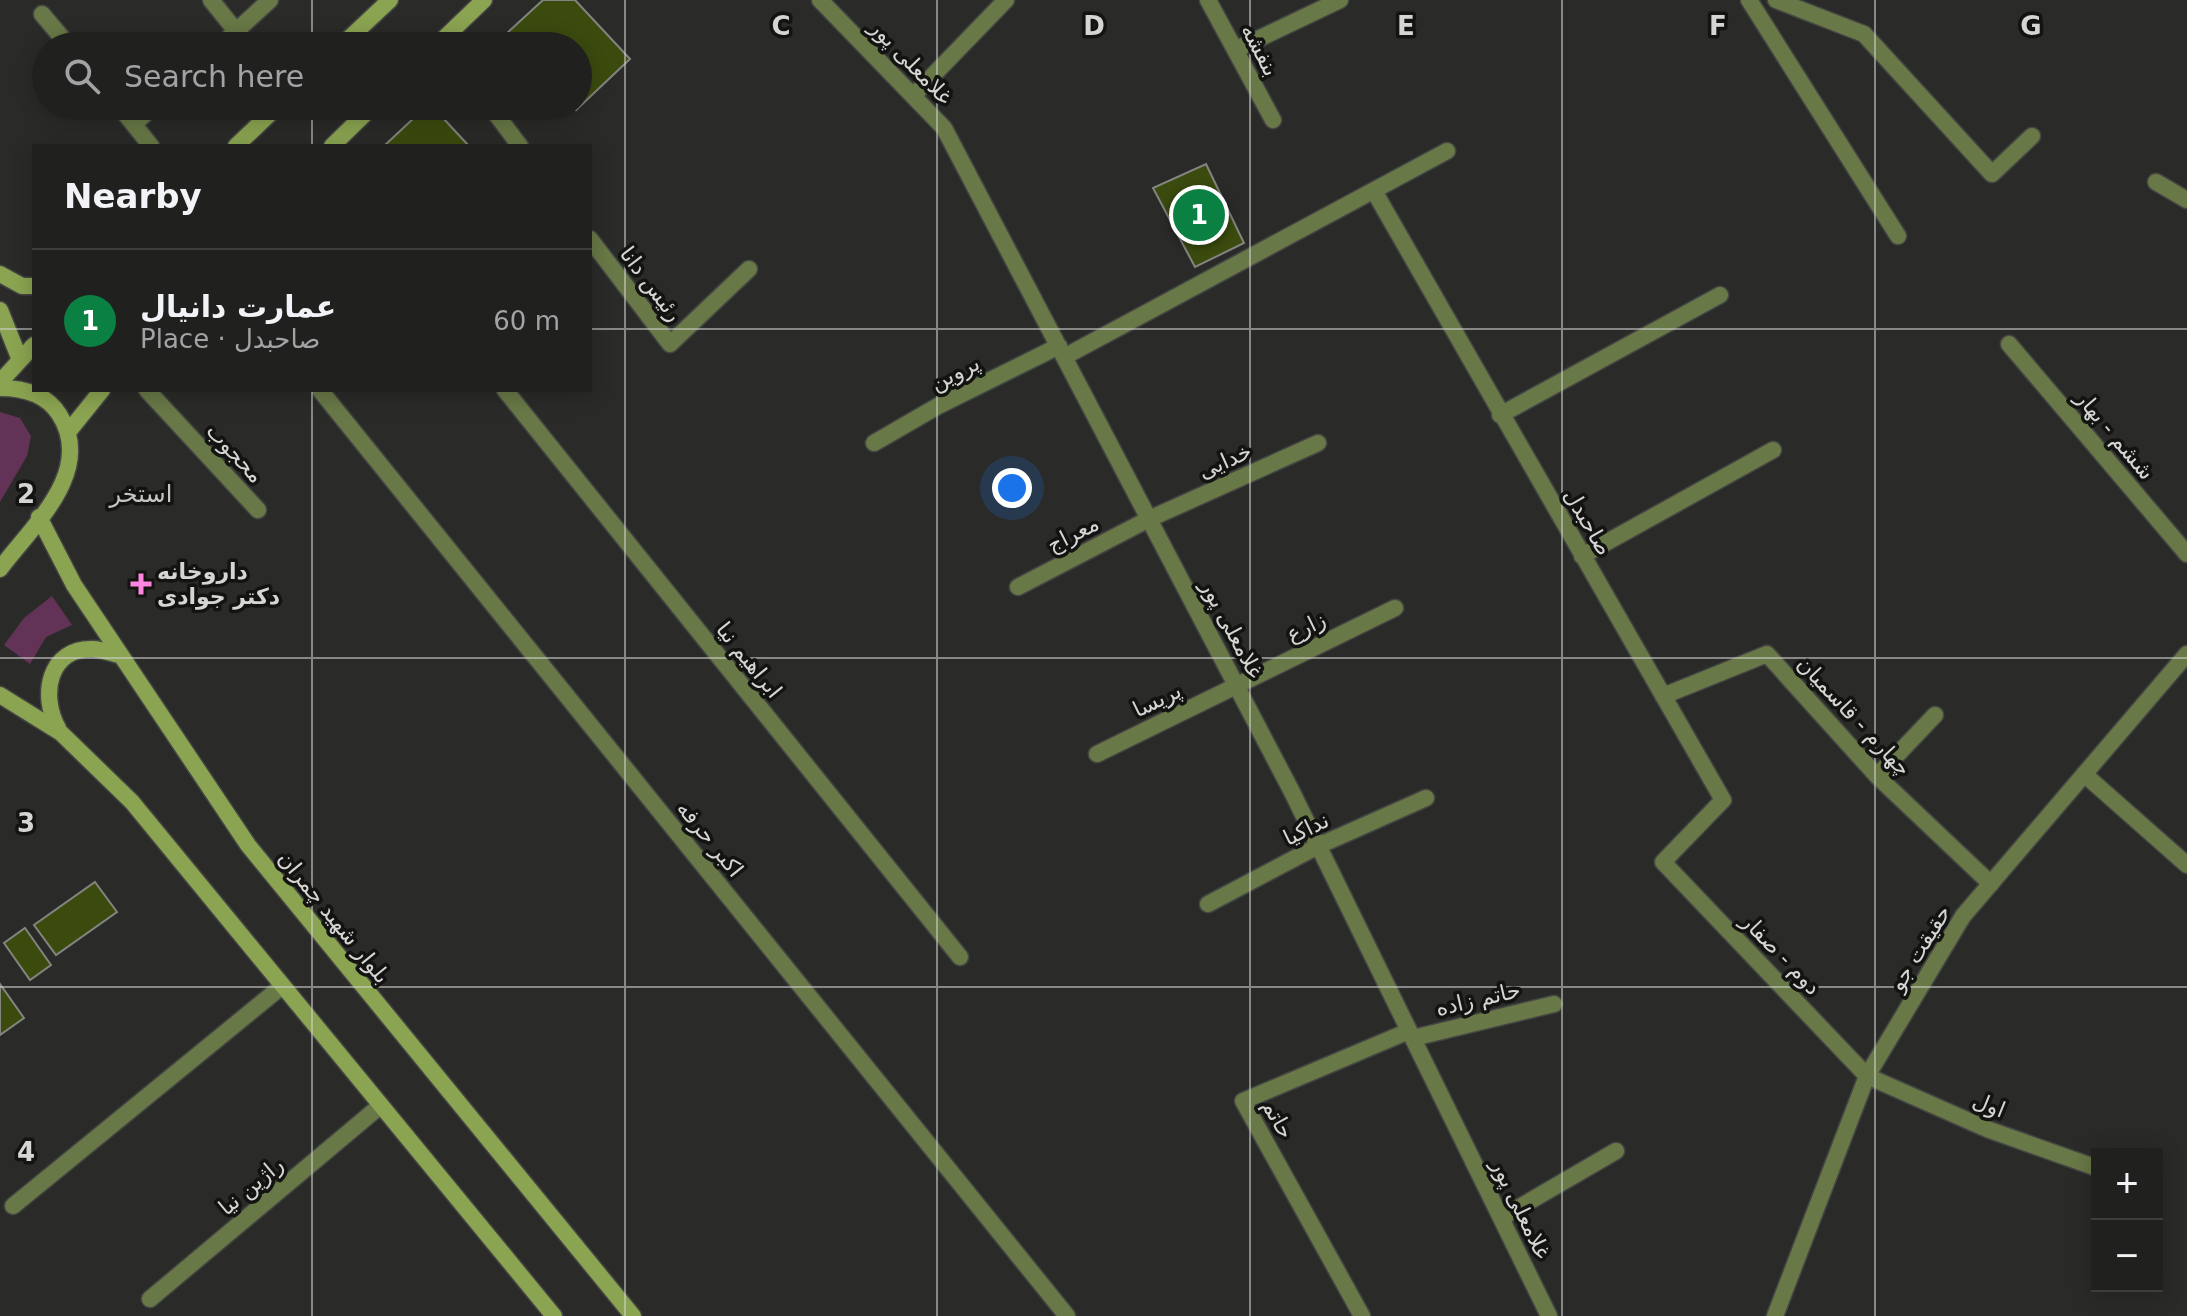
<!DOCTYPE html>
<meta charset="utf-8">
<style>
:root{--surface:#20201e;--page:#282827;--text:#f1f3f6;--muted:#a2a3a4;--line:#3d3e3c;--accent:#0b8043}
body{margin:0;font-family:"DejaVu Sans","Noto Naskh Arabic",sans-serif;background:var(--page);color:var(--text)}
.controls{position:absolute;right:24px;bottom:24px;display:grid;overflow:hidden;border-radius:0px;box-shadow:0 4px 20px #0003}
.controls button{width:72px;height:72px;display:grid;place-items:center;padding:0;border:0;border-bottom:2px solid var(--line);background:var(--surface);color:var(--text);font:40px sans-serif}
.you{position:absolute;left:1012px;top:488px;width:28px;height:28px;margin:-20px;border:6px solid #fff;border-radius:50%;background:#1a73e8;box-shadow:0 0 0 12px #1a73e833}
.badge{display:grid;place-items:center;width:52px;height:52px;border-radius:50%;background:var(--accent);color:#fff;font-size:26px;font-weight:700}
.pin{position:absolute;translate:-50% -50%;border:4px solid #fff;box-shadow:0 2px 8px #0006}
.list{margin:0;padding:0;list-style:none}
h2{display:flex;justify-content:space-between;align-items:center;height:104px;margin:0;padding:0 32px;font-size:34px}
h2 small{font-size:26px;font-weight:400;color:var(--muted)}
.list li{display:grid;grid-template-columns:52px 1fr auto;gap:24px;align-items:center;box-sizing:border-box;height:144px;padding:0 32px;border-top:2px solid var(--line)}
.list b{display:block;font-size:30px;white-space:nowrap}
.list p{margin:0;font-size:26px;white-space:nowrap;color:var(--muted)}
.list em{font-size:26px;font-style:normal;color:var(--muted)}
.icon{flex:none;width:44px;height:44px;fill:none;stroke:currentColor;stroke-width:2;stroke-linecap:round;stroke-linejoin:round}
.map{position:relative;flex:none;width:2187px;height:1316px;overflow:hidden}
.search{position:absolute;background:var(--surface);box-shadow:0 4px 20px #0003;left:32px;top:32px;width:560px;height:88px;display:flex;align-items:center;gap:20px;box-sizing:border-box;padding:0 28px;border-radius:44px;color:var(--muted);font-size:30px}
.panel{position:absolute;background:var(--surface);box-shadow:0 4px 20px #0003;left:32px;top:144px;width:560px;height:248px;border-radius:0px}
.map>svg:first-child{display:block}
</style>
<div class="map">
<svg width="2187" height="1316" viewBox="0 0 2187 1316">
<rect width="100%" height="100%" fill="#2a2b28"/>
<path fill="#623356" d="M0,412L20,418L31,436L27,456L0,502Z
M52,596L72,625L46,637L30,664L4,645L24,618Z"/>
<path fill="#3b4b0e" stroke="#838480" stroke-width="2" d="M543,0H575L630,59L576,110L572,106H578V46H517L506,34Z
M416,116L443,118L469,146H384Z
M1206,164L1244,243L1195,267L1153,188Z
M95,882L117,912L56,955L34,925Z
M25,928L51,965L30,980L4,943Z
M0,984L24,1018L0,1035Z"/>
<g fill="none" stroke-linecap="round" stroke-linejoin="round">
<defs>
<path id="lane" d="M147,390L258,510"/>
<path id="street" d="M211,0L248,46
M820,0L944,128L1291,790L1549,1316
M1208,0L1273,120
M1749,0L1898,236
M1776,0L1864,34L1992,174L2032,136
M42,14L69,46
M220,46L270,0
M1235,50L1340,0
M913,96L1006,0
M119,106L151,146
M490,106L520,146
M134,124L154,106
M2156,182L2187,200
M1374,191L1723,800L1663,862L1867,1076L1987,1129L2097,1168
M590,239L670,344L749,269
M2009,344L2187,554
M1064,357L1447,151
M320,390L1067,1316
M505,390L960,957
M1500,415L1720,295
M874,443L938,406L1059,346
M1582,556L1773,450
M1018,587L1149,519L1318,443
M1663,696L1767,654L1877,776L1991,884
M1097,754L1395,608
M2084,774L2187,865
M1877,776L1935,715
M1208,904L1318,846L1426,798
M1413,1038L1554,1004
M13,1206L281,987
M1501,1218L1616,1151
M150,1299L380,1106
M1362,1316L1243,1101L1409,1031
M1775,1316L1867,1076L1963,916L2187,654"/>
<path id="secondary" d="M341,46L390,0
M436,46L484,0
M236,146L278,106
M332,146L373,106
M0,274L22,286H34
M0,310L20,360
M0,382L34,345
M0,388C23,388 46,394 59,414C96,471 32,526 0,569
M69,431L102,390
M39,517L74,585L248,845L633,1316
M0,695L61,733L132,802L554,1316
M58,728C40,696 48,647 94,649C102,650 111,653 119,655"/>
</defs>
<use href="#lane" stroke="#454644" stroke-width="19"/>
<use href="#street" stroke="#454644" stroke-width="19"/>
<use href="#secondary" stroke="#454644" stroke-width="19"/>
<use href="#lane" stroke="#687846" stroke-width="16"/>
<use href="#street" stroke="#687846" stroke-width="16"/>
<use href="#secondary" stroke="#8ba451" stroke-width="16"/>
</g>
<path fill="none" stroke="#d5d6d4" stroke-width="2" stroke-opacity="0.55" d="M312,0V46M625,0V1316M937,0V1316M1250,0V1316M1562,0V1316M1875,0V1316M312,106V146M0,329H34M590,329H2187M312,390V1316M0,658H2187M0,987H2187"/>
<path fill="#fe86e0" stroke="#131312" stroke-width="3" d="M137 572h8v8h8v8h-8v8h-8v-8h-8v-8h8z"/>
<g text-anchor="middle" dominant-baseline="central" stroke-width="7" stroke-linejoin="round" paint-order="stroke">
<g font-size="22" fill="#d5d6d4" stroke="#131312">
<text transform="translate(1260 50) rotate(62)">بنفشه</text>
<text transform="translate(911 62) rotate(46)">غلامعلی پور</text>
<text transform="translate(651 284) rotate(53)">رئیس دانا</text>
<text transform="translate(955 373) rotate(-27)">پروین</text>
<text transform="translate(2115 435) rotate(50)">ششم - بهار</text>
<text transform="translate(235 453) rotate(47)">محجوب</text>
<text transform="translate(1225 461) rotate(-24)">خدایی</text>
<text transform="translate(1588 522) rotate(60)">صاحبدل</text>
<text transform="translate(1073 534) rotate(-27)">معراج</text>
<text transform="translate(1306 627) rotate(-26)">زارع</text>
<text transform="translate(1232 629) rotate(62)">غلامعلی پور</text>
<text transform="translate(749 660) rotate(51)">ابراهیم نیا</text>
<text transform="translate(1157 700) rotate(-26)">پریسا</text>
<text transform="translate(1854 716) rotate(47)">چهارم - قاسمیان</text>
<text transform="translate(1306 829) rotate(-26)">نداکیا</text>
<text transform="translate(710 839) rotate(51)">اکبر حرفه</text>
<text transform="translate(334 917) rotate(51)">بلوار شهید چمران</text>
<text transform="translate(1920 948) rotate(-58)">حقیقت جو</text>
<text transform="translate(1781 954) rotate(46)">دوم - صفار</text>
<text transform="translate(1478 999) rotate(-13)">حاتم زاده</text>
<text transform="translate(1989 1105) rotate(22)">اول</text>
<text transform="translate(1278 1119) rotate(61)">حاتم</text>
<text transform="translate(251 1186) rotate(-40)">راژین نیا</text>
<text transform="translate(1521 1209) rotate(64)">غلامعلی پور</text>
</g>
<g font-size="22" font-weight="bold" fill="#d5d6d4" stroke="#131312" text-anchor="start">
<text x="157" y="571">داروخانه<tspan x="157" dy="25">دکتر جوادی</tspan></text>
</g>
<g font-size="24" fill="#c5c6c3" stroke="#131312">
<text x="141" y="494">استخر</text>
</g>
</g>
<g font-size="26" text-anchor="middle" font-weight="bold" fill="#d5d6d4" stroke="#131312" stroke-width="7" stroke-linejoin="round" paint-order="stroke">
<text x="781" y="35">C</text>
<text x="1094" y="35">D</text>
<text x="1406" y="35">E</text>
<text x="1718" y="35">F</text>
<text x="2031" y="35">G</text>
<text x="26" y="503">2</text>
<text x="26" y="832">3</text>
<text x="26" y="1161">4</text>
</g>
</svg>
<div class="controls">
<button>+</button>
<button>−</button>
</div>
<div class="you"></div>
<div class="pin badge" style="left:1199px;top:215px">1</div>
<div class="search"><svg class="icon" aria-label="search" viewBox="0 0 24 24"><circle cx="10" cy="10" r="6"/><path d="M15 15l6 6"/></svg>Search here</div>
<section class="panel">
<h2>Nearby<small></small></h2>
<ul class="list">
<li><span class="badge">1</span><div><b>عمارت دانیال</b><p>Place · صاحبدل</p></div><em>60 m</em></li>
</ul>
</section>
</div>
